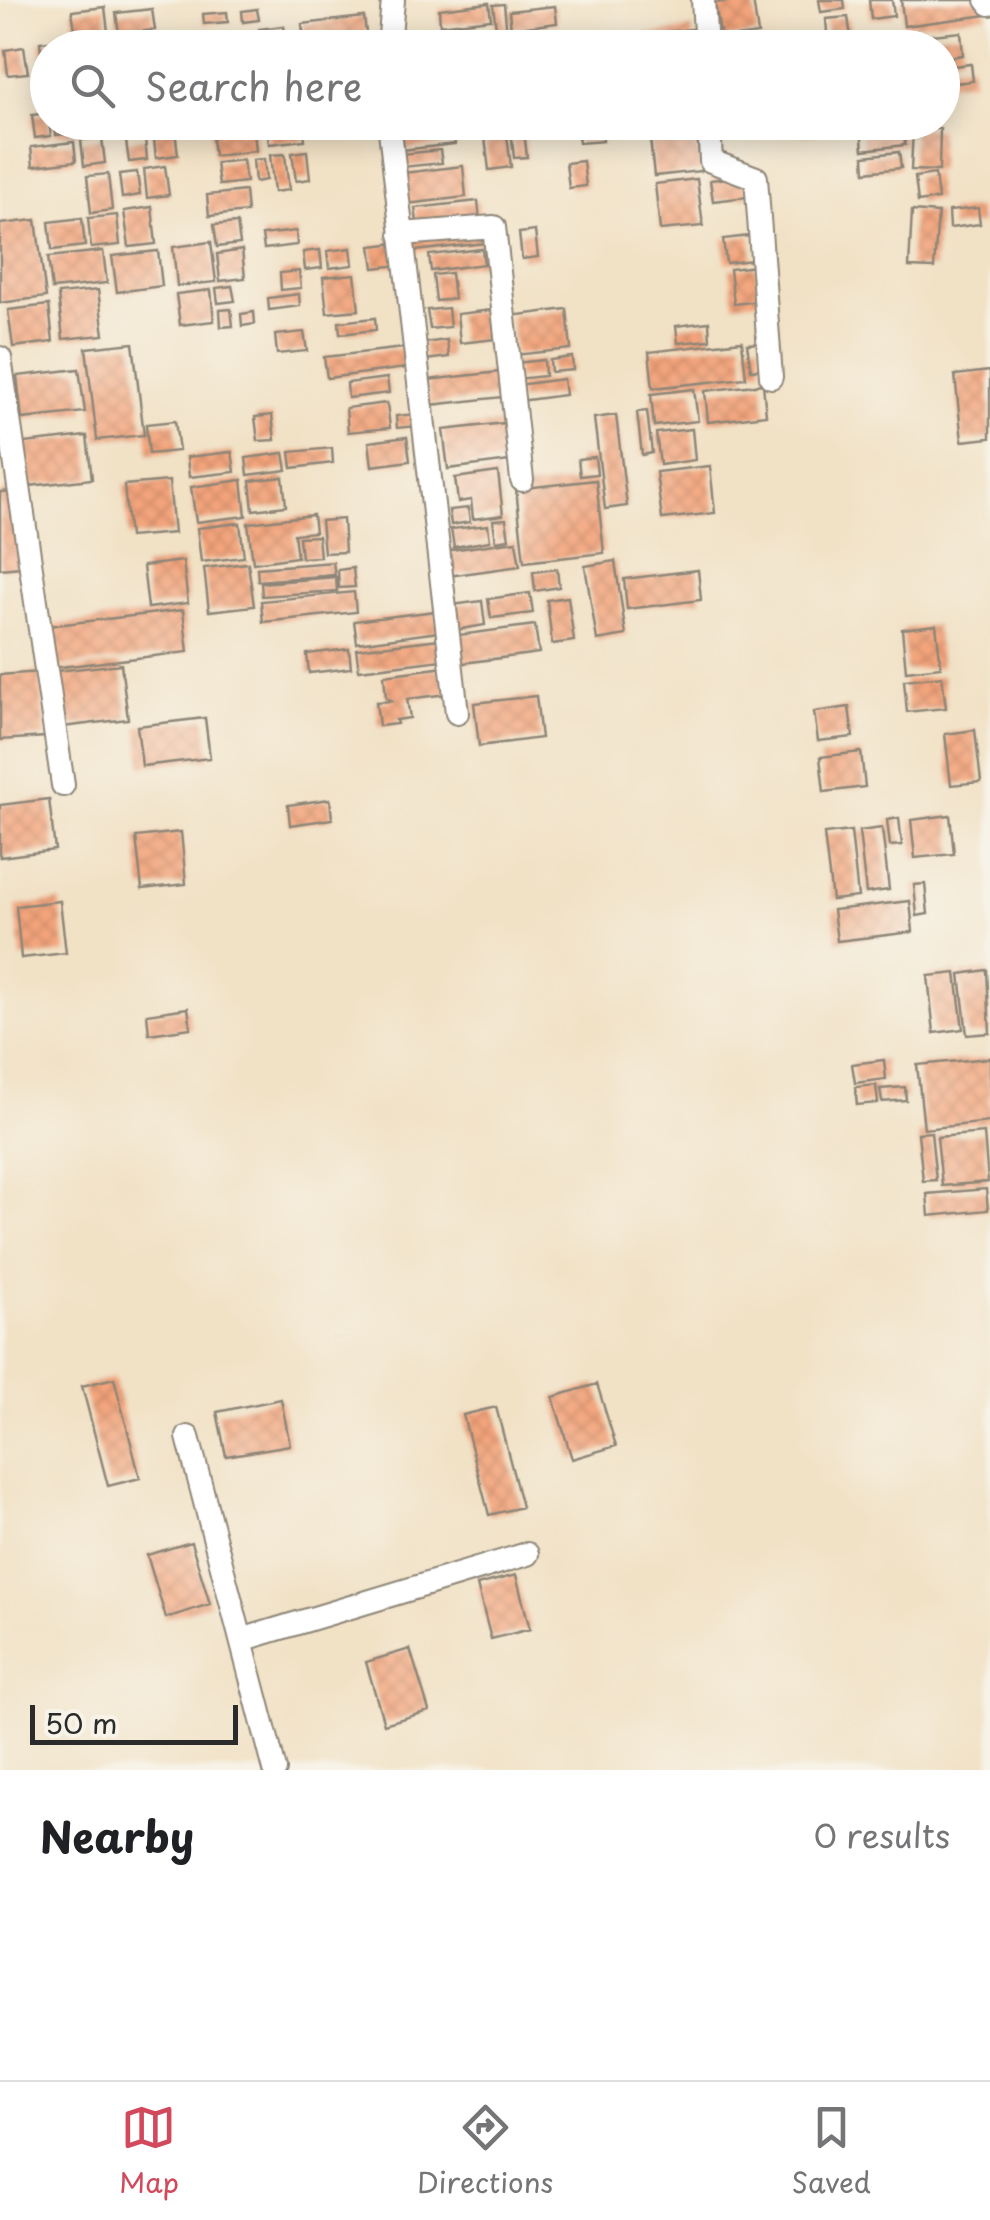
<!DOCTYPE html>
<style>
:root{--surface:#fff;--page:#f2f2f2;--text:#202124;--muted:#757577;--line:#e0e0e0;--accent:#d1495b}
body{margin:0;font-family:"Playpen Sans",sans-serif;background:var(--page);color:var(--text)}
.scale{position:absolute;left:30px;bottom:25px;width:208px;box-sizing:border-box;padding-left:10px;border:5px solid #2b2b2b;border-top:0;font-size:28px;line-height:35px;white-space:nowrap;color:#2b2b2b;-webkit-text-stroke:8px #f7f3e8;paint-order:stroke}
.list{margin:0;padding:0;list-style:none}
h2{display:flex;justify-content:space-between;align-items:center;height:130px;margin:0;padding:0 40px;font-size:42px}
h2 small{font-size:32px;font-weight:400;color:var(--muted)}
.icon{flex:none;width:55px;height:55px;fill:none;stroke:currentColor;stroke-width:2;stroke-linecap:round;stroke-linejoin:round}
.map{position:relative;flex:none;width:990px;height:1770px;overflow:hidden}
.search{position:absolute;background:var(--surface);box-shadow:0 5px 25px #0003;left:30px;right:30px;top:30px;height:110px;display:flex;align-items:center;gap:25px;box-sizing:border-box;padding:0 35px;border-radius:55px;color:var(--muted);font-size:38px}
.sheet{height:310px;background:var(--surface)}
nav{display:flex;justify-content:space-around;align-items:center;box-sizing:border-box;height:140px;border-top:2px solid var(--line);background:var(--surface);font-size:28px;color:var(--muted)}
nav a{display:grid;justify-items:center;gap:5px}
nav .on{color:var(--accent)}
.map>svg:first-child{display:block}
</style>
<div class="map">
<svg width="990" height="1770" viewBox="0 0 990 1770">
<defs>
<pattern id="building-cross-hatch" width="8" height="8" patternUnits="userSpaceOnUse" patternTransform="scale(2.5)"><rect width="8" height="8" fill="#f3a47b"/><path d="M0 0l8 8M0 8l8-8" fill="none" stroke="#d08d6a"/></pattern>
</defs>
<rect width="100%" height="100%" fill="#f7f3e8"/>
<filter id="ink" filterUnits="userSpaceOnUse"><feTurbulence type="fractalNoise" baseFrequency=".01" numOctaves="2"/><feDisplacementMap in="SourceGraphic" scale="20" xChannelSelector="R" yChannelSelector="G"/><feConvolveMatrix kernelMatrix="1 2 1 2 8 2 1 2 1" color-interpolation-filters="sRGB"/></filter>
<filter id="wash" filterUnits="userSpaceOnUse"><feTurbulence type="fractalNoise" baseFrequency=".0048" numOctaves="4" result="noise"/><feDisplacementMap in="SourceGraphic" scale="40" xChannelSelector="R" yChannelSelector="G"/><feGaussianBlur stdDeviation="2.25" result="paint"/><feColorMatrix in="noise" values="0 0 0 0 0 0 0 0 0 0 0 0 0 0 0 0 0 1.4 0 .05"/><feComposite in="paint" operator="in"/></filter>
<g filter="url(#wash)">
<rect width="100%" height="100%" fill="#f1e1c5"/>
<g id="blocks">
<path fill="url(#building-cross-hatch)" d="M737,0H753L758,34L721,39L715,3Z
M819,0H844L845,9L821,12Z
M869,0H892L894,16L871,19Z
M901,0H979L987,15L904,26Z
M489,3L491,19L440,25L439,9Z
M504,4L508,43L498,44L493,5Z
M555,6L557,23L511,29L509,11Z
M105,7L108,32L76,36L72,11Z
M152,9L155,30L119,34L116,13Z
M257,9L259,20L243,22L242,11Z
M227,12L228,22L204,24L203,14Z
M364,17L368,48H305L302,24Z
M848,17L852,44L828,46L826,19Z
M284,26L286,47L261,48L259,29Z
M692,29L694,48H646L644,35Z
M582,31L583,48H567L566,33Z
M961,32L963,55L942,58V48H912L911,37Z
M563,34L564,48H539L538,37Z
M531,35L533,48H513L512,37Z
M160,36L161,48H120L119,41Z
M622,36L623,48H598L597,39Z
M904,36V48H864L863,39Z
M251,37L253,48H193V44Z
M464,38L465,48H403V45Z
M66,39L67,48H48V68L43,69L40,42Z
M104,40L105,48H75V44Z
M24,47L28,73L8,75L5,50Z
M971,64L973,81L946,84L944,67Z
M48,113L51,136L35,138L32,115Z
M55,122H96L97,130L56,135Z
M152,122H174L178,155L156,158Z
M210,122H253L256,151L214,156Z
M266,122H303L305,140L269,144Z
M510,122H523L527,157L514,158Z
M601,122L603,141L579,143L576,123Z
M650,122H698V127L651,132Z
M800,122H817L818,133L802,135Z
M903,123L905,145L863,150L861,128Z
M506,127L511,167L489,170L484,130Z
M913,128L940,129L939,171L911,170Z
M454,129L455,144L393,151L392,136Z
M697,134L701,171L654,176L650,139Z
M102,138L105,163L84,166L81,140Z
M145,138L147,160L129,162L126,141Z
M74,142L76,161L33,166L31,147Z
M440,150L442,163L403,167L401,154Z
M307,151L310,179L296,181L292,153Z
M899,152L901,168L865,172L864,156Z
M285,154L289,190L274,192L270,155Z
M264,159L266,180L255,182L253,160Z
M243,160L246,182L219,185L216,163Z
M583,161L586,186L569,188L566,163Z
M165,166L169,195L147,198L144,169Z
M463,166L466,197L406,204L403,173Z
M137,172L140,195L122,198L119,174Z
M108,174L112,210L91,213L87,176Z
M935,174L938,199L918,202L915,177Z
M745,176L747,197L713,201L710,180Z
M697,179L703,226L660,230L655,184Z
M245,191L247,212L209,216L207,195Z
M478,201L480,221L418,229L415,208Z
M152,207L156,244L129,247L124,211Z
M978,208L980,224L950,228L949,211Z
M912,211L938,213L934,268L909,267Z
M117,215L120,245L91,248L88,218Z
M82,218L85,246L52,250L49,222Z
M36,220L46,297L0,303V224Z
M237,223L240,244L217,247L214,225Z
M296,231L297,245L264,249L262,235Z
M484,231L486,243L415,251L414,240Z
M535,231L538,257L522,259L519,233Z
M750,236L753,260L726,263L723,239Z
M211,242L216,282L177,286L173,247Z
M397,243L400,265L374,268L371,246Z
M351,248L353,265L329,268L327,251Z
M482,249L484,264L431,271L429,255Z
M242,250L245,278L220,281L217,254Z
M320,250L322,268L305,270L303,252Z
M103,251L107,283L52,289L48,257Z
M158,251L162,286L117,292L112,256Z
M756,266L760,301L734,304L730,269Z
M299,271L301,288L281,290L280,273Z
M451,273L454,299L436,301L433,275Z
M355,274L359,310L327,313L323,277Z
M232,286L235,301L218,303L216,288Z
M98,290L104,335L63,339L58,294Z
M211,290L214,321L180,325L176,294Z
M299,294L300,306L269,310L268,298Z
M49,305L53,342L13,347L8,310Z
M448,308L450,327L430,329L427,310Z
M231,309L233,326L221,327L220,310Z
M567,309L571,349L515,355L510,316Z
M493,310L496,339L460,343L457,314Z
M254,312L255,324L242,326L241,314Z
M375,318L376,330L340,334L339,322Z
M709,322L710,340L678,343L676,326Z
M304,332L307,351L277,354L275,335Z
M447,340L449,357L425,360L423,343Z
M742,341L746,378L653,388L649,352Z
M133,343L144,435L97,440L86,348Z
M759,343L762,369L751,370L747,344Z
M404,348L406,368L327,378L324,357Z
M572,357L573,370L551,372L550,360Z
M544,360L545,376L517,379L515,363Z
M79,369L85,412L22,419L17,376Z
M990,371V438L962,441L955,375Z
M500,372L503,397L430,405L427,380Z
M387,378L389,393L348,398L347,383Z
M563,379L565,395L519,401L517,385Z
M763,384L766,415L708,422L705,391Z
M694,389L698,421L654,426L651,394Z
M387,403L390,428L348,432L346,408Z
M647,411L652,453L642,455L637,412Z
M415,414L417,426L397,428L396,416Z
M272,415L275,440L258,441L255,417Z
M616,415L627,506L605,509L594,418Z
M175,421L179,451L149,454L146,424Z
M505,423L510,461L448,469L443,430Z
M692,429L695,460L660,465L656,433Z
M87,436L92,479L29,486L24,443Z
M407,437L410,461L372,466L369,442Z
M332,448L333,463L292,468L290,452Z
M232,452L235,472L189,477L187,457Z
M284,453L287,470L248,475L246,458Z
M595,457L597,474L580,476L578,459Z
M710,466L715,513L662,519L656,472Z
M498,472L503,515L473,519L471,500L458,502L455,478Z
M283,477L286,506L253,510L250,481Z
M242,480L246,516L196,522L191,487Z
M596,480L604,553L524,562L516,489Z
M169,481L174,533L129,537L124,485Z
M14,491L21,567L0,569V492Z
M468,508L470,522L451,525L449,510Z
M313,515L315,532L294,534L297,557L253,563L248,523Z
M343,519L345,552L324,553L321,521Z
M506,519L509,539L496,541L493,520Z
M240,523L244,557L201,562L197,528Z
M488,525L490,541L454,547L451,529Z
M318,536L320,557L301,558L299,537Z
M516,541L520,566L448,576L444,551Z
M183,561L188,603L148,608L143,566Z
M615,561L626,635L597,640L585,566Z
M333,562L335,575L258,581L257,568Z
M248,563L254,606L209,611L204,568Z
M353,568L355,587L339,588L338,570Z
M557,569L559,587L535,591L533,572Z
M698,570L701,600L627,609L624,579Z
M336,577L337,591L262,596L261,583Z
M354,592L356,612L263,622L261,601Z
M530,593L533,613L491,618L488,599Z
M568,597L574,641L552,644L547,600Z
M482,601L485,625L455,630L452,605Z
M183,610L188,652L52,668L47,626Z
M436,611L439,632L357,643L354,621Z
M535,625L539,653L463,663L459,635Z
M936,625L941,667L906,671L902,629Z
M440,639L442,660L359,670L356,649Z
M349,649L351,668L309,673L307,654Z
M121,664L128,719L62,727L56,671Z
M445,667L448,694L407,699L410,718L396,720L397,724L379,726L376,702L393,701L386,698L384,675Z
M40,672L45,737L0,740V675Z
M942,676L946,708L907,712L904,680Z
M536,696L541,738L479,746L474,703Z
M849,707L853,737L818,741L814,712Z
M205,718L210,758L142,766L137,726Z
M975,730L981,782L951,785L945,734Z
M861,752L865,787L824,792L820,757Z
M49,799L55,850L0,857V805Z
M330,799L332,819L290,825L288,805Z
M950,815L954,854L915,858L911,820Z
M899,818L902,845L890,846L887,820Z
M882,828L889,890L866,893L859,831Z
M851,831L858,897L832,900L824,834Z
M181,832L186,884L142,889L136,837Z
M925,884L928,914L917,916L914,885Z
M60,901L66,953L21,958L16,906Z
M910,901L913,932L837,941L833,910Z
M987,970L990,1033L967,1035L960,974Z
M956,973L963,1029L934,1033L928,976Z
M188,1008L191,1028L149,1034L147,1014Z
M990,1058V1122L924,1129L917,1065Z
M884,1060L886,1079L855,1083L852,1064Z
M876,1085L878,1103L857,1105L855,1087Z
M905,1087L906,1100L882,1102L880,1089Z
M931,1132L936,1180L923,1181L918,1133Z
M984,1133L988,1182L942,1186L937,1137Z
M986,1189L988,1210L929,1216L927,1194Z
M114,1378L140,1478L108,1486L82,1386Z
M597,1384L616,1446L572,1459L553,1397Z
M281,1399L290,1445L226,1456L217,1412Z
M496,1407L522,1507L489,1515L463,1415Z
M191,1542L210,1604L166,1618L147,1555Z
M516,1575L530,1629L491,1639L477,1585Z
M410,1649L429,1711L384,1724L366,1662Z"/>
</g>
</g>
<g filter="url(#ink)">
<use href="#blocks" fill-opacity="0" stroke="#8e8678" stroke-width="2.5"/>
<g fill="none" stroke-linecap="round" stroke-linejoin="round">
<defs>
<path id="minor" d="M703,0L706,48
M987,0L990,4
M389,48L393,0
M389,122L457,713
M709,122L711,161L756,178L771,377
M401,234L494,227L522,480
M0,358L63,785
M188,1437L275,1770
M241,1640L527,1554"/>
</defs>
<use href="#minor" stroke="#8e8678" stroke-width="26"/>
<use href="#minor" stroke="#fff" stroke-width="22"/>
</g>
</g>
</svg>
<div class="scale">50 m</div>
<div class="search"><svg class="icon" aria-label="search" viewBox="0 0 24 24"><circle cx="10" cy="10" r="6"/><path d="M15 15l6 6"/></svg>Search here</div>
</div>
<section class="sheet">
<h2>Nearby<small>0 results</small></h2>
<ul class="list">
</ul>
</section>
<nav>
<a class="on"><svg class="icon" aria-label="map" viewBox="0 0 24 24"><path d="M3 6l6-2 6 2 6-2v14l-6 2-6-2-6 2zM9 4v14M15 6v14"/></svg>Map</a>
<a><svg class="icon" aria-label="directions" viewBox="0 0 24 24"><path d="M12 3l9 9-9 9-9-9zM9 14v-3h6M13 9l2 2-2 2"/></svg>Directions</a>
<a><svg class="icon" aria-label="saved" viewBox="0 0 24 24"><path d="M7 4h10v16l-5-4-5 4z"/></svg>Saved</a>
</nav>
